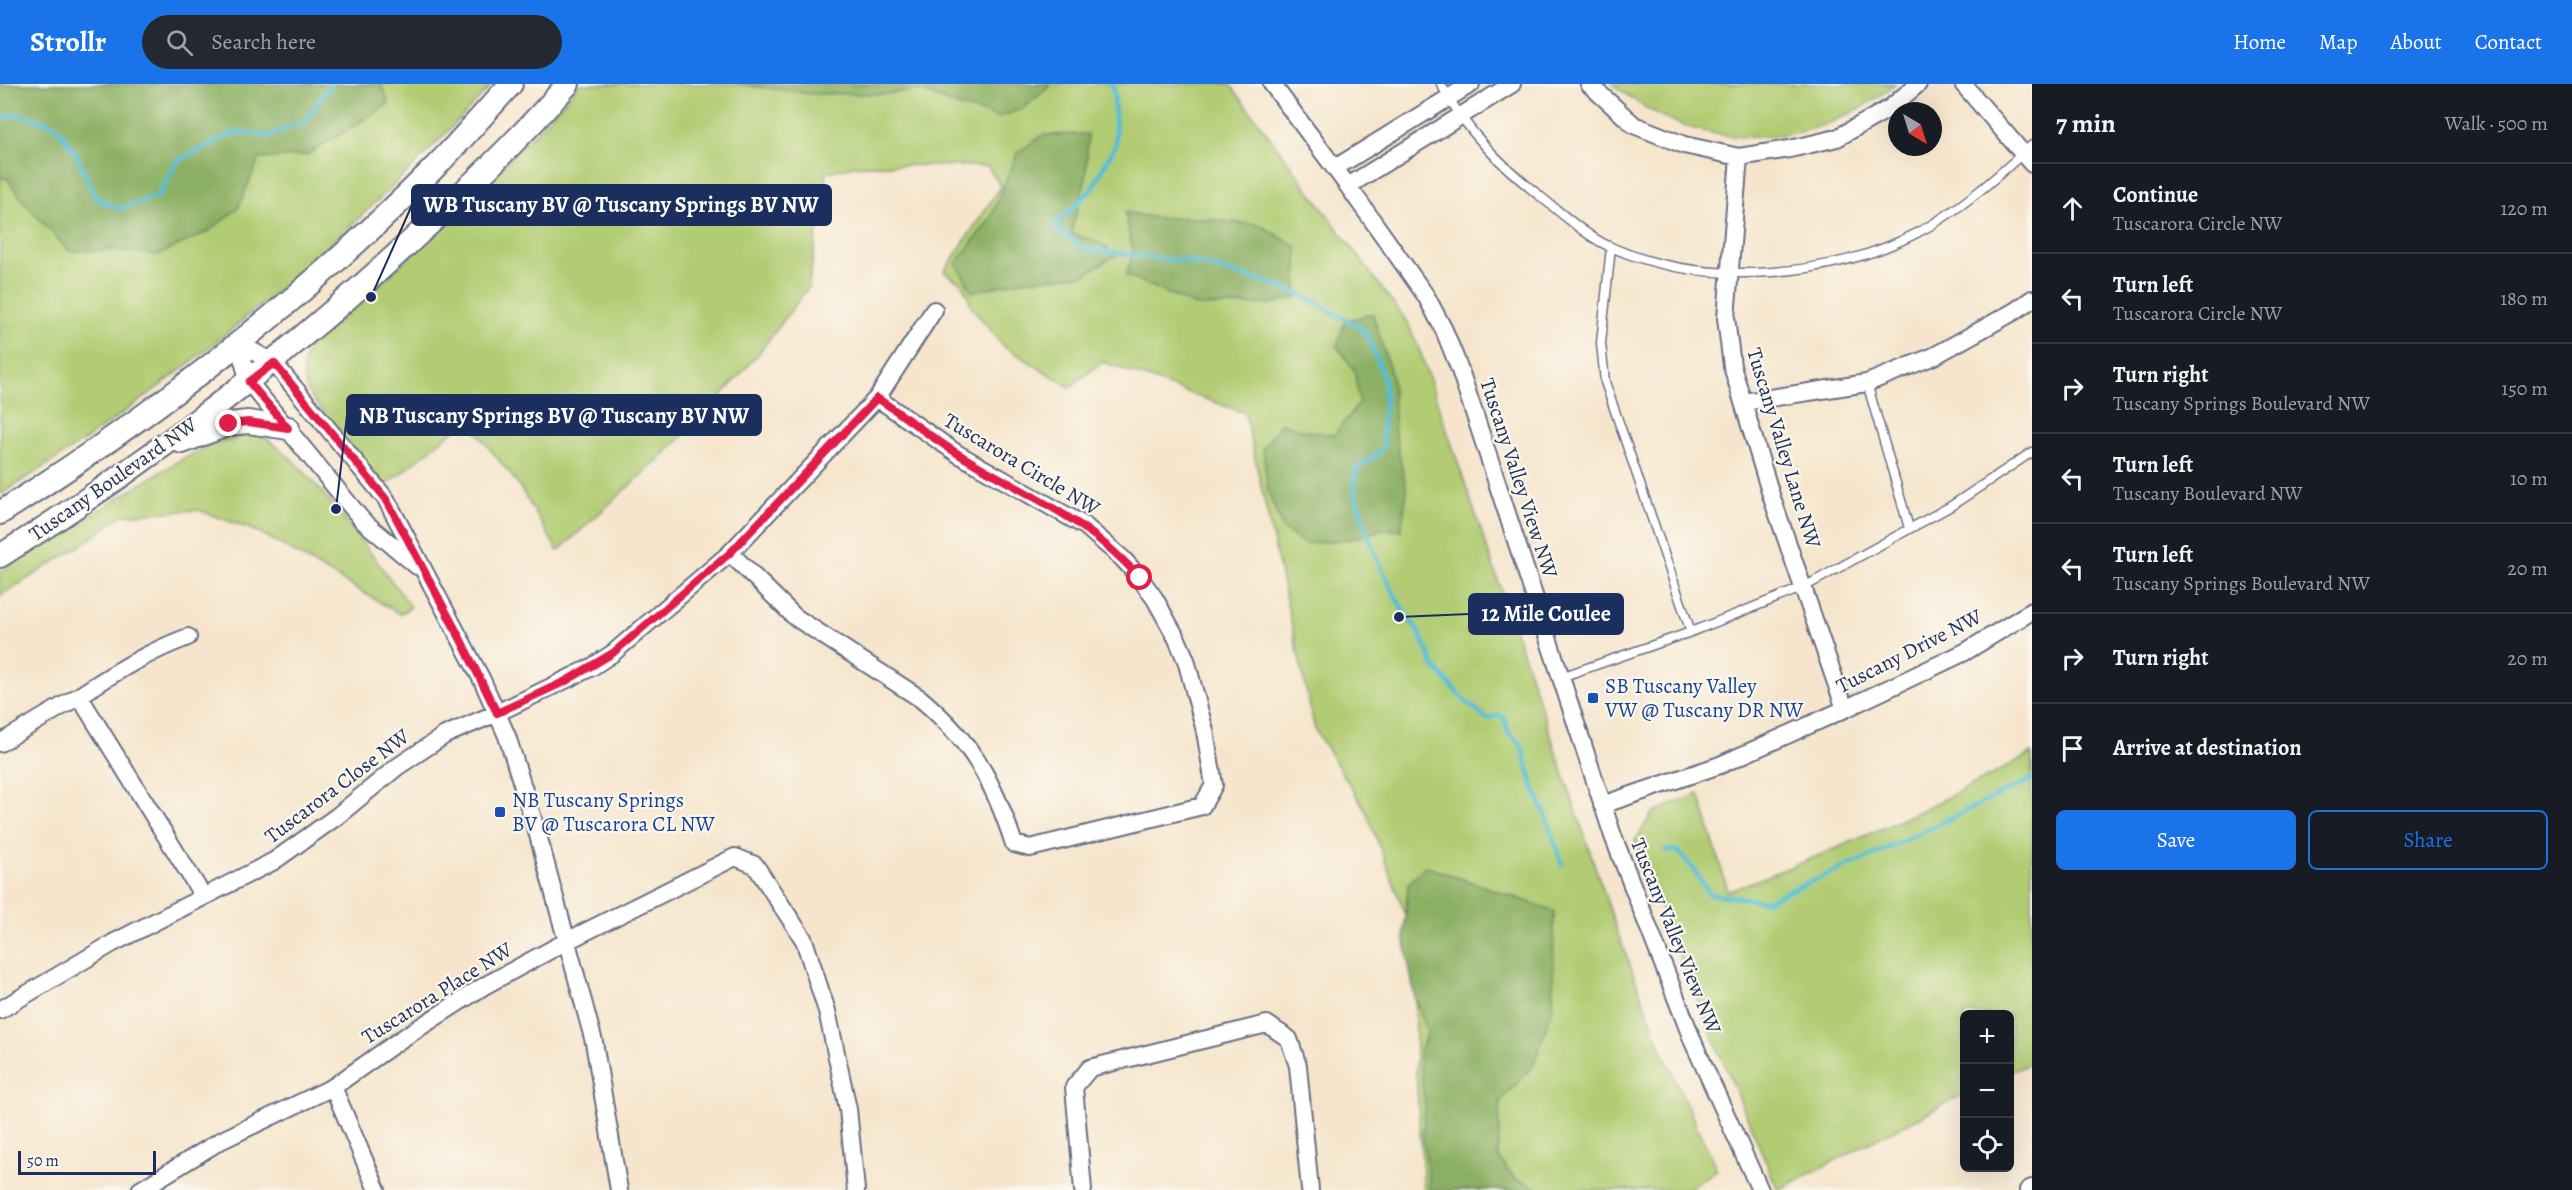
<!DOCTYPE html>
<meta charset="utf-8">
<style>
:root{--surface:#171b24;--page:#242831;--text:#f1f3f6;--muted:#9ea1a6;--line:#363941;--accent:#1a73e8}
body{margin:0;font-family:Alegreya,serif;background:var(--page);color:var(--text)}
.controls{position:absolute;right:18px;bottom:18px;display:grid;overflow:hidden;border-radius:9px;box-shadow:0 6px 24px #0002}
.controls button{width:54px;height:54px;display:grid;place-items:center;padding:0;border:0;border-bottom:2px solid var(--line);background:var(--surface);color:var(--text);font:30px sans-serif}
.compass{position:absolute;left:1888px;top:18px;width:54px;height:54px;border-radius:50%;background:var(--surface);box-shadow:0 6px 24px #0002;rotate:142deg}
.scale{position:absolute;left:18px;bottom:15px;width:138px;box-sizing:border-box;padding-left:6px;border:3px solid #1b2f5e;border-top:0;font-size:16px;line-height:21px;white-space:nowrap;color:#1b2f5e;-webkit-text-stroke:4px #fbf7ec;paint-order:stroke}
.stop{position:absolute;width:18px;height:18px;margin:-14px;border:4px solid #e11d48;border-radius:50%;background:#fff}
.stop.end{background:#e11d48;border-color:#fff;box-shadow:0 2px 6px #0008}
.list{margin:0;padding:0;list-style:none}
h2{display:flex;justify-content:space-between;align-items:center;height:78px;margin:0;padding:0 24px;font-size:26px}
h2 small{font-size:20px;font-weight:400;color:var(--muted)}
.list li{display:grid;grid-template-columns:39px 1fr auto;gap:18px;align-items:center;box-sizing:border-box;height:90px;padding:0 24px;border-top:2px solid var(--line)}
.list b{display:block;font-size:22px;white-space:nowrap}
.list p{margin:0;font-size:20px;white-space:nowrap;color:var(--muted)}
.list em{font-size:20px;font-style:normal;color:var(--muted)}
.actions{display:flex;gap:12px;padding:18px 24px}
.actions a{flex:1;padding:14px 0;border:2px solid var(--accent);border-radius:9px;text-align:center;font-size:21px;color:var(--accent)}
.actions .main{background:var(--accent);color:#fff}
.icon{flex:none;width:33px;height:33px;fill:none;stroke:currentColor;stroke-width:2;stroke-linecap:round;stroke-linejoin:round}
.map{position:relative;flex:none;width:2032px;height:1106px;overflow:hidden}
header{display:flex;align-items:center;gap:36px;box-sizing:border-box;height:84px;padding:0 30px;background:var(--accent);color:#fff}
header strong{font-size:28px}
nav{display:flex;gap:33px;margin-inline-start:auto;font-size:21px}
.search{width:420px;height:54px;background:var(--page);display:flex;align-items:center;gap:15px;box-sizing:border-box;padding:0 21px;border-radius:33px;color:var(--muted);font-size:22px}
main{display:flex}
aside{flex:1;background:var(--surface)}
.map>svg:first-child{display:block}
</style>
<header>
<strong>Strollr</strong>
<div class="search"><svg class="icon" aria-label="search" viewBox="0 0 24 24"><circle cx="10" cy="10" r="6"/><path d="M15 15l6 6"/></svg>Search here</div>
<nav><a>Home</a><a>Map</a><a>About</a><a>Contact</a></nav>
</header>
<main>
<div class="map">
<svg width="2032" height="1106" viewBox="0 0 2032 1106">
<rect width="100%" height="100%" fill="#fbf7ec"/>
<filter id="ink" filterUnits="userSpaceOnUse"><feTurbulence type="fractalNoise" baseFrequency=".0167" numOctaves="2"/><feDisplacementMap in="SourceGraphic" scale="12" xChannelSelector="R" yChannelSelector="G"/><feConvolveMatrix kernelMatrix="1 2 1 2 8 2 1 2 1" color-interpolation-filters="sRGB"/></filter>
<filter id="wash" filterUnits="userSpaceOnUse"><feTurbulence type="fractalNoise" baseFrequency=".008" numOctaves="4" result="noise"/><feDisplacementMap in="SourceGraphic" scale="24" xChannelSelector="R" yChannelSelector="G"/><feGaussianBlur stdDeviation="1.35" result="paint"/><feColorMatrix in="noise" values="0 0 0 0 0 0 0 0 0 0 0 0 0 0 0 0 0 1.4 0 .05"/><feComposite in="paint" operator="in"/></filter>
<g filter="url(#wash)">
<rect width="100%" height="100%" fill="#f6e5cc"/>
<path fill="#b1cc72" stroke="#667e68" stroke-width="1.5" d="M0,0H493C372,129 237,250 91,352C62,372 30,391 0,411Z
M580,0H1230L1408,239L1421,270L1617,847L1663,969L1717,1086L1687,1106H1424L1416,989L1415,855L1365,725L1315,646L1245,329L1103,278L1070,303L1003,262L971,222L968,211L960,198L944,188L1001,102L987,82L860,81L827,88L808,204L758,270L715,319L675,360L558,467L518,400L467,336L385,402L310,312C301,293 301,281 309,262C405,180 496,94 580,0Z
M1612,0H1895C1807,71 1698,71 1612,0Z
M254,349C295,360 382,485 411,523L400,530L261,449L198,426L122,431L80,462L0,512V487L180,376L234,351Z
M2032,669V979L2010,988V930H1964V1010L1778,1106L1692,904L1635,757L1653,728L1699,710L1728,807C1832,769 1936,723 2032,669Z"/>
<path fill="#8cb064" stroke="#547061" stroke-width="1.5" d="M0,0H381L389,20L307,71L259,75L238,124L209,147L158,171L115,166L69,167L24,118L7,94H0Z
M735,0H1049L1048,4L1022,25L998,33L958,22L918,6L889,10H812Z
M1088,50L1086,93L1071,149L1102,160L1116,171L1084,191L1020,197L972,208L956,179L990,135L1018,68L1043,51Z
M1125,128L1157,134H1194L1260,141L1297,163V213L1270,220L1196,222L1126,191L1133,168Z
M1373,230L1392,293L1395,349L1407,408L1401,446H1380L1352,455L1305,460L1283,445L1268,407L1263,365L1281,339L1301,346L1334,351L1359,319L1355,287L1337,262L1345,237Z
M1425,782L1554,827L1553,923L1533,982L1500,1017L1498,1073L1515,1095L1544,1106H1430L1423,1051L1425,1023L1419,972L1427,947L1414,910L1404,852L1408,800Z"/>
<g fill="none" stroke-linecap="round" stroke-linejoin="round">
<path stroke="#54bdd1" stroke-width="5" d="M1109,0L1114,5L1116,60L1092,105L1054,142L1085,165L1196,179L1267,198L1306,213L1361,244L1369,255L1379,280L1384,296L1385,314L1382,340L1384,361L1379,369L1356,385L1354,405L1356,414L1373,466L1394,510L1408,535L1416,543L1430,571L1432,580L1464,616L1487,635L1498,631L1504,633L1508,648L1521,660L1535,708L1545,729L1562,780
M0,35L16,30L55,41L76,70L96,114L119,125L158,112L177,77L236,48L268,52L305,38L331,0
M1665,766L1678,767L1695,787L1709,810L1765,817L1874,771L2032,695"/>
</g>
</g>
<g filter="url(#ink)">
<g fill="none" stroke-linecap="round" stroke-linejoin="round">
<defs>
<path id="lane" d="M1441,0C1466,48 1504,84 1546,117C1566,133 1589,154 1613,164C1703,203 1830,195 1917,149C1959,127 1997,93 2032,61
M1611,163L1601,259L1605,298L1691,548
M1867,299L1909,444
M1561,593L1691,548L1804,503L1951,422L2032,368"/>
<path id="street" d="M1272,0L1348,102L1426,212L1444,246L1460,286L1613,752L1694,960L1760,1106
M1589,0L1634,41L1684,61L1739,73L1790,65L1837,54L1890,24L1918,0
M1963,0L2032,80
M1739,73L1726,234L1732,282L1771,411L1845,625
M1335,84L1471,0
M1348,102L1512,0
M238,259L274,279L386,415L482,596L507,652L538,751L594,958L619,1106
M238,259L249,298L363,437L417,482
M877,314L958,370L1085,442L1123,475L1140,494L1155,515L1177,555L1186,576L1205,647L1214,701L1202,722L1030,764L1014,760C994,698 972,658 921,615L795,533L730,469L877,314L934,226
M1744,318L1867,299L1934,272L2015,227L2032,215
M79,612C115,588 148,568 188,553
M0,659L79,612L203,812
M1602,721L1720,681L1845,625L1965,568L2032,527
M0,926L113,859L274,777L336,733L397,683L445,651L497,629L592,583L613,569L730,469
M333,1003L377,1106
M140,1106L220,1057L333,1003L400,956L484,902L567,857L735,773L755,781L804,856L827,927L848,1025L856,1106
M1083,1106L1074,1003L1090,984L1267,940L1289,955L1298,982L1310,1106
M2028,1106L2032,1104"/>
<path id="secondary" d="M182,358L229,340L248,338L288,344
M0,429C156,330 304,215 434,84C461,57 485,28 511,0
M0,472C152,377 293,268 424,145C474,99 523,51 568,0"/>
</defs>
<use href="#lane" stroke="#686f84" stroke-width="11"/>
<use href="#street" stroke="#686f84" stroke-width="20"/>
<use href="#secondary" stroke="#686f84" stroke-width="26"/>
<use href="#lane" stroke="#fff" stroke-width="8"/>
<use href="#street" stroke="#fff" stroke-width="16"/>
<use href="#secondary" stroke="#fff" stroke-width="22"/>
</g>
</g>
<g fill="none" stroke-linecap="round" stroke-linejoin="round" filter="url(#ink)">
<path stroke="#e11d48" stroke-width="8" d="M229,340L248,338L288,344L249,298L274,279L386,415L460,554L497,629L566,597L613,569L730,469L877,314C905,332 931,354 960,371C1027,412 1086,433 1140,494"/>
</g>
<g fill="#1a4fb4" stroke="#fbf7ec" stroke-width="2">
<rect x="1587" y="608" width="12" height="12" rx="3"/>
<rect x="494" y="722" width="12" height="12" rx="3"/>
</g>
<g text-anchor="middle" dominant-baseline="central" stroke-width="4.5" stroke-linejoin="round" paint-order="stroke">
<g font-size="21" fill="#1b2f5e" stroke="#fbf7ec">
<text transform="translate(1784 364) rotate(73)">Tuscany Valley Lane NW</text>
<text transform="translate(1022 380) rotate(31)">Tuscarora Circle NW</text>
<text transform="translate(1519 394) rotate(72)">Tuscany Valley View NW</text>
<text transform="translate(113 395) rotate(-35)">Tuscany Boulevard NW</text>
<text transform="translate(1909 567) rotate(-27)">Tuscany Drive NW</text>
<text transform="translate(337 702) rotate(-37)">Tuscarora Close NW</text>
<text transform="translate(1676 852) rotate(68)">Tuscany Valley View NW</text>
<text transform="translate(437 909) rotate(-32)">Tuscarora Place NW</text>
</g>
<g font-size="21" fill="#164399" stroke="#fbf7ec" text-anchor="start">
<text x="1605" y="602">SB Tuscany Valley<tspan x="1605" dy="24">VW @ Tuscany DR NW</tspan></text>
<text x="512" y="716">NB Tuscany Springs<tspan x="512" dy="24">BV @ Tuscarora CL NW</tspan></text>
</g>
</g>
<path fill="none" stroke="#1b2f5e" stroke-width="2" d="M371 213L412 121M336 425L347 331M1399 533L1469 530"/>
<g fill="#1b2f5e" stroke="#fbf7ec" stroke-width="2">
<circle cx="371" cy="213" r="6"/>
<circle cx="336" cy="425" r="6"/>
<circle cx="1399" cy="533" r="6"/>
</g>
<g fill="#1b2f5e" stroke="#1b2f5e" stroke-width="2">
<rect x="412" y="101" width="419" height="40" rx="6"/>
<rect x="347" y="311" width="414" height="40" rx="6"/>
<rect x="1469" y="510" width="154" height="40" rx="6"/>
</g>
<g font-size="22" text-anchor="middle" font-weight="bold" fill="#fff">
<text x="621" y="128">WB Tuscany BV @ Tuscany Springs BV NW</text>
<text x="554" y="339">NB Tuscany Springs BV @ Tuscany BV NW</text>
<text x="1546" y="537">12 Mile Coulee</text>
</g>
</svg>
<div class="controls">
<button>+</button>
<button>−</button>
<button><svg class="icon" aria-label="locate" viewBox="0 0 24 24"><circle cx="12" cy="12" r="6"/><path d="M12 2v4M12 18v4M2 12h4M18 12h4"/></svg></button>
</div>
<svg class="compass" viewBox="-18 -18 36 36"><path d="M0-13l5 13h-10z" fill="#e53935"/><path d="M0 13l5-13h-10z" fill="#9ea1a6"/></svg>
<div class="scale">50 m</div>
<div class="stop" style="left:1140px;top:494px"></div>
<div class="stop end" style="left:229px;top:340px"></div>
</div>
<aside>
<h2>7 min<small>Walk · 500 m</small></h2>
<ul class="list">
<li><svg class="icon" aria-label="ahead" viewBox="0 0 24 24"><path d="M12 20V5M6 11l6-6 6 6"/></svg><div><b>Continue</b><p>Tuscarora Circle NW</p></div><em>120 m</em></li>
<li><svg class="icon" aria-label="left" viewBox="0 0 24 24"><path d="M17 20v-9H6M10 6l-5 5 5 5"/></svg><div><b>Turn left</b><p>Tuscarora Circle NW</p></div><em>180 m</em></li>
<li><svg class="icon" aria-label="right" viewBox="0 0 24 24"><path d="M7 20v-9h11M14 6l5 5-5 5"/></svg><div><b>Turn right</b><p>Tuscany Springs Boulevard NW</p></div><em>150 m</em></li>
<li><svg class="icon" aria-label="left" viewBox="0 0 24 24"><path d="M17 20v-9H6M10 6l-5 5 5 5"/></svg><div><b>Turn left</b><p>Tuscany Boulevard NW</p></div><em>10 m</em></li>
<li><svg class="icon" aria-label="left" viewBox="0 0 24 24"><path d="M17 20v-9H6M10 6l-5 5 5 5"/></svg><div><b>Turn left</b><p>Tuscany Springs Boulevard NW</p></div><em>20 m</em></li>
<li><svg class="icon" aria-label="right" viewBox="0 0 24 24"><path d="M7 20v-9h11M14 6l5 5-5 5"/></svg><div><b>Turn right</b></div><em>20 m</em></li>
<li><svg class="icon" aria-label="arrive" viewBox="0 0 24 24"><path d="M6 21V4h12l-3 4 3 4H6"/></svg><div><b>Arrive at destination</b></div></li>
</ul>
<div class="actions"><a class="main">Save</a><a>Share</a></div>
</aside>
</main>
